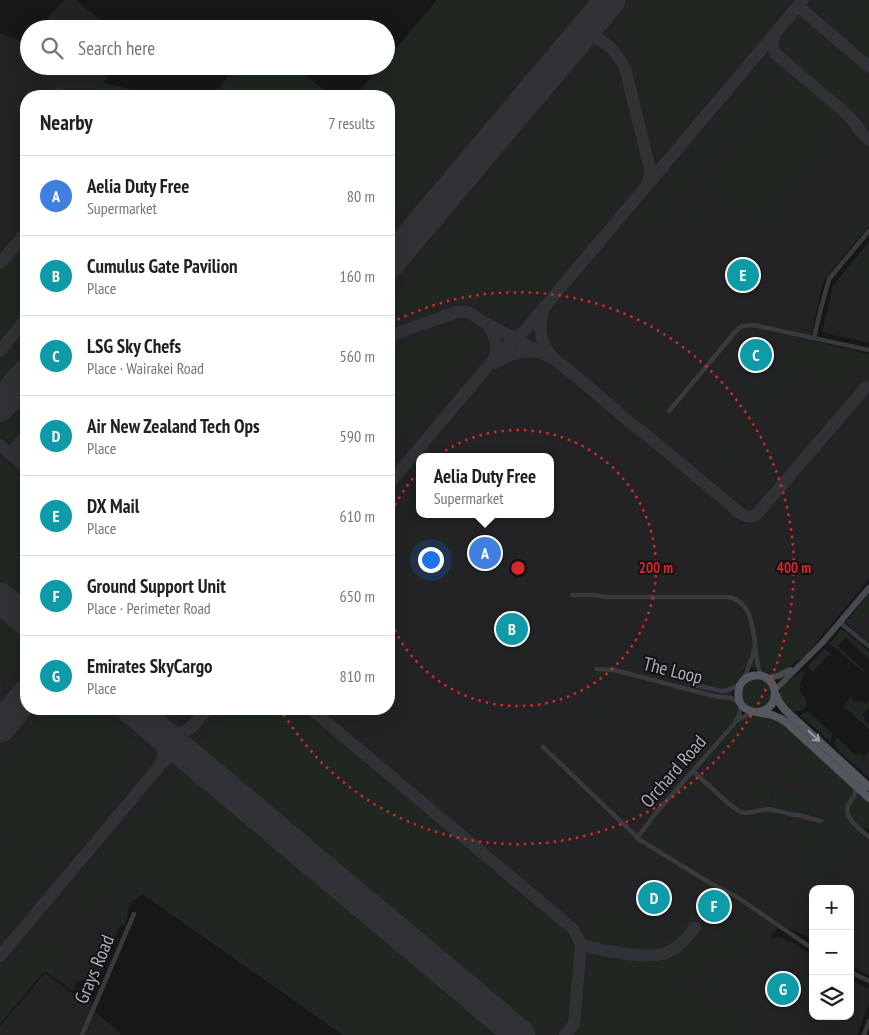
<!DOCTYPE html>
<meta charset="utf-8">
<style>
:root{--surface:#fff;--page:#f2f2f2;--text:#202124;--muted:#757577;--line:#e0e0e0;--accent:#7c5b2e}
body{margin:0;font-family:"PT Sans Narrow",sans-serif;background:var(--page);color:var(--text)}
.controls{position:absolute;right:15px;bottom:15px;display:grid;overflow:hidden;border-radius:10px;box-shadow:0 5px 20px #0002}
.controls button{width:45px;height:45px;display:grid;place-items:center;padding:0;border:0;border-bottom:1px solid var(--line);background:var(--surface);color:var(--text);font:25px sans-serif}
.you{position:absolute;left:430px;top:559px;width:18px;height:18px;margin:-12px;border:4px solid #fff;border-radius:50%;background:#1a73e8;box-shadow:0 0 0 8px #1a73e833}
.badge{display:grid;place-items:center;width:32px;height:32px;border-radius:50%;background:var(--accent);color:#fff;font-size:16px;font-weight:700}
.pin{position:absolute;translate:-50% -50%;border:2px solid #fff;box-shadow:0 1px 5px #0006}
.popup{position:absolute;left:416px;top:453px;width:138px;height:65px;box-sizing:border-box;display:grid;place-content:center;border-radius:10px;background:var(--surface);filter:drop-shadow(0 1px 4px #0005);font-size:16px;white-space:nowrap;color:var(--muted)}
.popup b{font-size:19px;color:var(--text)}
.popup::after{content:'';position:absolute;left:50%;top:100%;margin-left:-10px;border:10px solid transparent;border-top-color:var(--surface)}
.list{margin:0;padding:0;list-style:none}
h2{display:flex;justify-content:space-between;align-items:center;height:65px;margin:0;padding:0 20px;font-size:21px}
h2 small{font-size:16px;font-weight:400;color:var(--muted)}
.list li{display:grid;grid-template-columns:32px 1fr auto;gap:15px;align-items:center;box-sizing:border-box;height:80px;padding:0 20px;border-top:1px solid var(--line)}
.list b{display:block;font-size:19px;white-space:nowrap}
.list p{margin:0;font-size:16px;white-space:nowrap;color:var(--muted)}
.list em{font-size:16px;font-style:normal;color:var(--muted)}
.icon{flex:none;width:28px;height:28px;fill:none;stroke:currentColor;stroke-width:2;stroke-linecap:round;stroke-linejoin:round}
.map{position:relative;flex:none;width:869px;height:1035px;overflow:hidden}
.search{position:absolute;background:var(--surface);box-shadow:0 5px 20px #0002;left:20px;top:20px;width:375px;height:55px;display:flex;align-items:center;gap:12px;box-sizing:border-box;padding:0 18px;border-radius:28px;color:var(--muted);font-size:19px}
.panel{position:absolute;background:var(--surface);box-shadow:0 5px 20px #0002;left:20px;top:90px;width:375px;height:625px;border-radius:20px}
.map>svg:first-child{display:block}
</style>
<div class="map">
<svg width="869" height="1035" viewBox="0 0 869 1035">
<rect width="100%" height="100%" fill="#171719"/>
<path fill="#232326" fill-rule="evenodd" d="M64,0H76L110,29H39Z
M437,0H869V226L824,280L821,291L810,340L869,354V579L805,656L783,671L764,668H745L733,682L732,704L736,712L746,718L776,721L869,804V824L861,833L869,841V976L850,964V889H813V940L804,935L780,925L770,937L782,938L793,943L813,956V1016H850V980L869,989V1003L857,1035H343L142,894L130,903L95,983L86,980L77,981L73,991L45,971L0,1024V33L27,43L29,41V66H116L103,83L160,96H26V709H389V96L386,66ZM420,457H550V514H420Z
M869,242V343L822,332L833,286Z
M869,594V642L845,623Z
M869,751V778L855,766Z
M45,973L72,993L89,999L95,1011L122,1035H0V1026Z"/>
<path fill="#1f2720" d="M437,0H578L389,225V96H355L381,66H386V60Z
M646,0H787L673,135L666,139L659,137L655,130L628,23Z
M823,0H845L829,19C824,14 821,8 823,0Z
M857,0H869V56L844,34L837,26L838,23Z
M805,31L815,36L796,59H794C782,44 784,32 805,31Z
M823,42L832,47L869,78V112L863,119L803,68C803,61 817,46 823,42Z
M237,66H295L331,96H212Z
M767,66C773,66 780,68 784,73L702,169H701L696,155L698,146L764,68Z
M593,68L600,71L616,95L630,141L635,168L633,177L605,217L521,316C518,319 514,321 510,319C497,312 485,303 471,300C448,294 412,316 389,322V305L583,74L589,69Z
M793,78L802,84L838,115L819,138L826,144L820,149L766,216L757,221L755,220L753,216L738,208L714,190L710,185L709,176L789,80Z
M103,83L160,96H92Z
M827,145L829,147L773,213L785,222L778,218L766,232L762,228L764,226V223L818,155Z
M691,156L694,159L699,172L652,229C647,225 640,222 641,214Z
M686,204L733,244L749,226L751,229L749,231L750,232L734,251L683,208Z
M854,215L863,222L861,234L859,237L855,235L848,224L851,223L854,224L856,221L851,217Z
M753,235L758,238L764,244L759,247L756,245L757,246L753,251L746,245L738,254L736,252Z
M26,237V456L0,433V268Z
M865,247L869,248V283L841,276Z
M449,332C463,332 477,330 477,347L389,452V349L423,337Z
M801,340L869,355V370L856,367L835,391L803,365L714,473L706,467L760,404L740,388L746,383L753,389L754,387L760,391Z
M635,385L663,408C665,415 659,420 653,422L626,399L625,397Z
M0,458L26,481V603L0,580Z
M750,594H751L762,636L787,635L806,651L783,672L770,675C756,669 761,656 761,643C760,637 758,630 756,623L761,636Z
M868,597H869V612L855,628H852L846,622Z
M514,601L515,612L520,617H524L527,614L529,615L530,613L538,612L537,626V615H530V618L526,619V625L525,623H521V626H519L520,634H509L507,633L504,603Z
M0,618L26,640V655L0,686Z
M840,630H844L869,652V659L846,638L838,646L864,670L863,672L838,650H837L829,644Z
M507,636H512V639H515L516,636H521V648H532V655H517V644H509L508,643Z
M825,648L832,655L831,656L829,655L813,672L808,667L809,665Z
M594,671H604L614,673L619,677L646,684L651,683L663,686L665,689L663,690H659L599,675H595L589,680L588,679L591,673Z
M802,671L804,674C804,680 798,683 800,690C802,697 807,697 807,705C804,711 797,712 792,711C779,699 774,694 788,680L789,681Z
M741,672H745C741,681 734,685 725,686L691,678L685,674H741Z
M742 694a15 15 0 1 1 30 0a15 15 0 1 1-30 0Z
M852,695V701L859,702L861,700L866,704L869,700V708L862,715L865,718L864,720L869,724V729L843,706Z
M710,698C720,700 732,698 739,708L737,716L716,740H711L709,738H712L719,710L716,709L717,705L711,702Z
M591,700L606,714L598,723H596L582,709Z
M49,709H101L130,737L137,748L132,762L116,784L123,789L65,859L0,837V767Z
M229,709H299L565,933L569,937L572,947L567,1016C563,1028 554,1033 541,1033L203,748L201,742Z
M808,711L832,733L831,743L800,715Z
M748,717C761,716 772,718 783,724L854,789C852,796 849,798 846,804C840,818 854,826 862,834L812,888L808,892L806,888L808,885L804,881L808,876L800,869L805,864L800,860L817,853V856L814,855L811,866L817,867L820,853L828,855L827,859L829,860L836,829L834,826L824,823L826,814L842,796L816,772L802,787L813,798L810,801L819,809L820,813L797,807L795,811L793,812L772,807L775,790L801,796L803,788L777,781V783H774L768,805L746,800L741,808L734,802L736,800L742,804L761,782H764L770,788L801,752C783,735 781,729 755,731V732L742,735L731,748L724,742V739L740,721Z
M836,737L856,755L859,753L864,757L855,766L835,747Z
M697,740L712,744V746L688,772L686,773L677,764V763L680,761L690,763Z
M716,749L719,751L703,770L732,797L730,799L700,771V766Z
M662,759C670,761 679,770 683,777L663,799L648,787L650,785H647L642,781L646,776L649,778L652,775L655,778L654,780L655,781L654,783L659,788H662L675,772L667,765L661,771L659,770L657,773L658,775L657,776L651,771Z
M181,771L183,772L495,1035H357L163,895L150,888L132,881L136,871L135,870L127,880L96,869L93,865L138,811L144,815L180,772Z
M691,779L695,780L717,801V803L715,805L711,801L713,797L696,787L690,793L687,791L670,812L665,808L666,806Z
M860,797L863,798L869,803V830L864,825H860C849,815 843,806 860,797Z
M724,807H726L750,823C755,823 755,817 760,816L776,820L770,842L768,841L770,838L765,836L769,829L760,823L756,830L722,808Z
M659,814H660L664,817L655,828L659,831L657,836L675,847L673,851L668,849L666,853L646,840V837L655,818Z
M802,824L818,828L814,846L812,848L798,842Z
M823,825L832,827L833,830L829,850L826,852L815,850L820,829H822Z
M0,841L62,862L0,935Z
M799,844L811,849L812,852L795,860L793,857L796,845Z
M87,872H94L132,885L119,890L88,911L81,912L79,910C70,887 71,890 87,872Z
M139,888V890L117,904L112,905L108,902C116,893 127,888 139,888Z
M144,892L155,894L352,1035H343L143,894L130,903L125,925L122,926H120L122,920L112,916L117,912L114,908L134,896Z
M616,904L658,946L691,914L693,911L699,914C690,929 680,944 663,951L665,955L670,954L685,943L724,933L747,924L753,925L755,942L741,956L720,965L681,979L685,987L726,973L727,976L705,995L708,999L697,1007L705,1014L721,995L726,999L747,1006L739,1028L752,1034V1035H574L581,1026L583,1018L589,940L586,928L582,923C592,912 593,908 609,910Z
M36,941L48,943L66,950C69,961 60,970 54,978L44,971L0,1024V975L26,944L30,942Z"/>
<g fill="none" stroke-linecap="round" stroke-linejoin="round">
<path stroke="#313236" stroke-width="12" d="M798,6L869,67
M775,34L772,44L776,54L849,116L862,133L869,140
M577,39C595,27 618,53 625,68L650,169L649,179L647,184
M56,96L59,94
M26,141V142
M0,263L26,233
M543,311C538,328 540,344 553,357
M486,324C495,334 499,346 494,359
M389,336L454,313C467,309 470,312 480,320L557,361L578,378L633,425L648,436L741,514C747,517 751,518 757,514L866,387
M0,351L26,319
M495,363C507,355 522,350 537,352
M0,445L26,467
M10,454L26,435
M389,484L493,360L526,329L803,0
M25,619L26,618
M311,709L573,929L578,938L581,945L574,1024L565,1035
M154,727C180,744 192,728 207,709
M159,766C168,756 177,752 191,758
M581,945C600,950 643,959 663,954C676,950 688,938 695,927
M0,956L158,768C166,754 165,740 154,727"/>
<path stroke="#313236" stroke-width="31" d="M389,263L610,0
M0,406L26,375
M0,598L26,620
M132,709L520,1035
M0,727L26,696"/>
<path stroke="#383a3e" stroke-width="4.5" d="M814,338L821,308L829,279L869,231
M669,411L736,331L742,326L754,325L869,350
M572,595H594L606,597H728C757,601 753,644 758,665C758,669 761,673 763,676
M839,622L869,646
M596,669L614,670L714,696L731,698L739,703
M744,679L752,657L754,649
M694,685L722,691L728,690L740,684
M738,720L743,717L753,713
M543,747L640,840L710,883L737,897L813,949
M693,771L729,804L740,812L747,813L769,809L794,815H798L821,821
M855,787C856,794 854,797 850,802C840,816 860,829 869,837
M637,838L655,814L734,724L739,715L741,706
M850,972L869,981
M82,1035L134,914
M864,1035L869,1021"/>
<path stroke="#46494e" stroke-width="6" d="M767,678L778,676L790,670
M775,690L823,642L869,588"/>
<path stroke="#54575d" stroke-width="8" d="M775,693L779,702L785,710L869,787
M758,712C785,708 777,670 752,676C747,677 743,680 740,685C738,690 738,695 739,700C743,714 761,712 772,715C778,717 782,719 786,722L869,798"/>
</g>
<defs><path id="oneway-shaft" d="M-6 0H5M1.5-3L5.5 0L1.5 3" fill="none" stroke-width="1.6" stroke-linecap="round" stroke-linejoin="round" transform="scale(1.25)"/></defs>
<use stroke="#999ea7" href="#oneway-shaft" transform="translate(814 736) rotate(43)"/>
<g fill="none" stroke="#d62828" stroke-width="2.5" stroke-dasharray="2.5 5">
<path d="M389 519A138 138 0 1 1 389 617"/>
<path d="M391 323A276 276 0 1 1 281 710"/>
</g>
<g text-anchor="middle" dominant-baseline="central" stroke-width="4" stroke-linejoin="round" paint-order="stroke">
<g font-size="19" fill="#aab0b9" stroke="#121214">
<text transform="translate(673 670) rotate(14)">The Loop</text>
<text transform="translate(673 771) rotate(-49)">Orchard Road</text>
<text transform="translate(94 969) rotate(-67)">Grays Road</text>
</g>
</g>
<circle cx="518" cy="568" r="8" fill="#d62828" stroke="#121214" stroke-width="2.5"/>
<g font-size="15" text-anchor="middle" font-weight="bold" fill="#d62828" stroke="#121214" stroke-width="4" stroke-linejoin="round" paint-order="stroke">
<text x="656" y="573">200 m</text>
<text x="794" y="573">400 m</text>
</g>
</svg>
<div class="controls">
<button>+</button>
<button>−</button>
<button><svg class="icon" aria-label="layers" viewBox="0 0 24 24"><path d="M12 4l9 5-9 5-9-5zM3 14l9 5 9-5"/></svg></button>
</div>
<div class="you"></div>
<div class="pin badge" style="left:485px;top:553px;background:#3f7fe0">A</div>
<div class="popup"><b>Aelia Duty Free</b>Supermarket</div>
<div class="pin badge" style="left:512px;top:629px;background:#0f9aa8">B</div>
<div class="pin badge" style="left:756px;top:355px;background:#0f9aa8">C</div>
<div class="pin badge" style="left:654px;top:898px;background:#0f9aa8">D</div>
<div class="pin badge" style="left:743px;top:275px;background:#0f9aa8">E</div>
<div class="pin badge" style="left:714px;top:906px;background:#0f9aa8">F</div>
<div class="pin badge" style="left:783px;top:989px;background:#0f9aa8">G</div>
<div class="search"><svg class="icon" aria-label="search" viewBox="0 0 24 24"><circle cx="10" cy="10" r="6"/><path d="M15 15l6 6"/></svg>Search here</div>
<section class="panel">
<h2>Nearby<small>7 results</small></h2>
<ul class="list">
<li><span class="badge" style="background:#3f7fe0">A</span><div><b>Aelia Duty Free</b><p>Supermarket</p></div><em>80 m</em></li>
<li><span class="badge" style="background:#0f9aa8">B</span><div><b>Cumulus Gate Pavilion</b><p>Place</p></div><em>160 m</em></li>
<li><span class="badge" style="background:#0f9aa8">C</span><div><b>LSG Sky Chefs</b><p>Place · Wairakei Road</p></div><em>560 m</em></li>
<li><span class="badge" style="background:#0f9aa8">D</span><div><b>Air New Zealand Tech Ops</b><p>Place</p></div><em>590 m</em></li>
<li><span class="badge" style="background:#0f9aa8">E</span><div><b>DX Mail</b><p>Place</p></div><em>610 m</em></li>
<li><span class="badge" style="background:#0f9aa8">F</span><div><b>Ground Support Unit</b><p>Place · Perimeter Road</p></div><em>650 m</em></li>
<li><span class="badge" style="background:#0f9aa8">G</span><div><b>Emirates SkyCargo</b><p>Place</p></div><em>810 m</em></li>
</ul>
</section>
</div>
